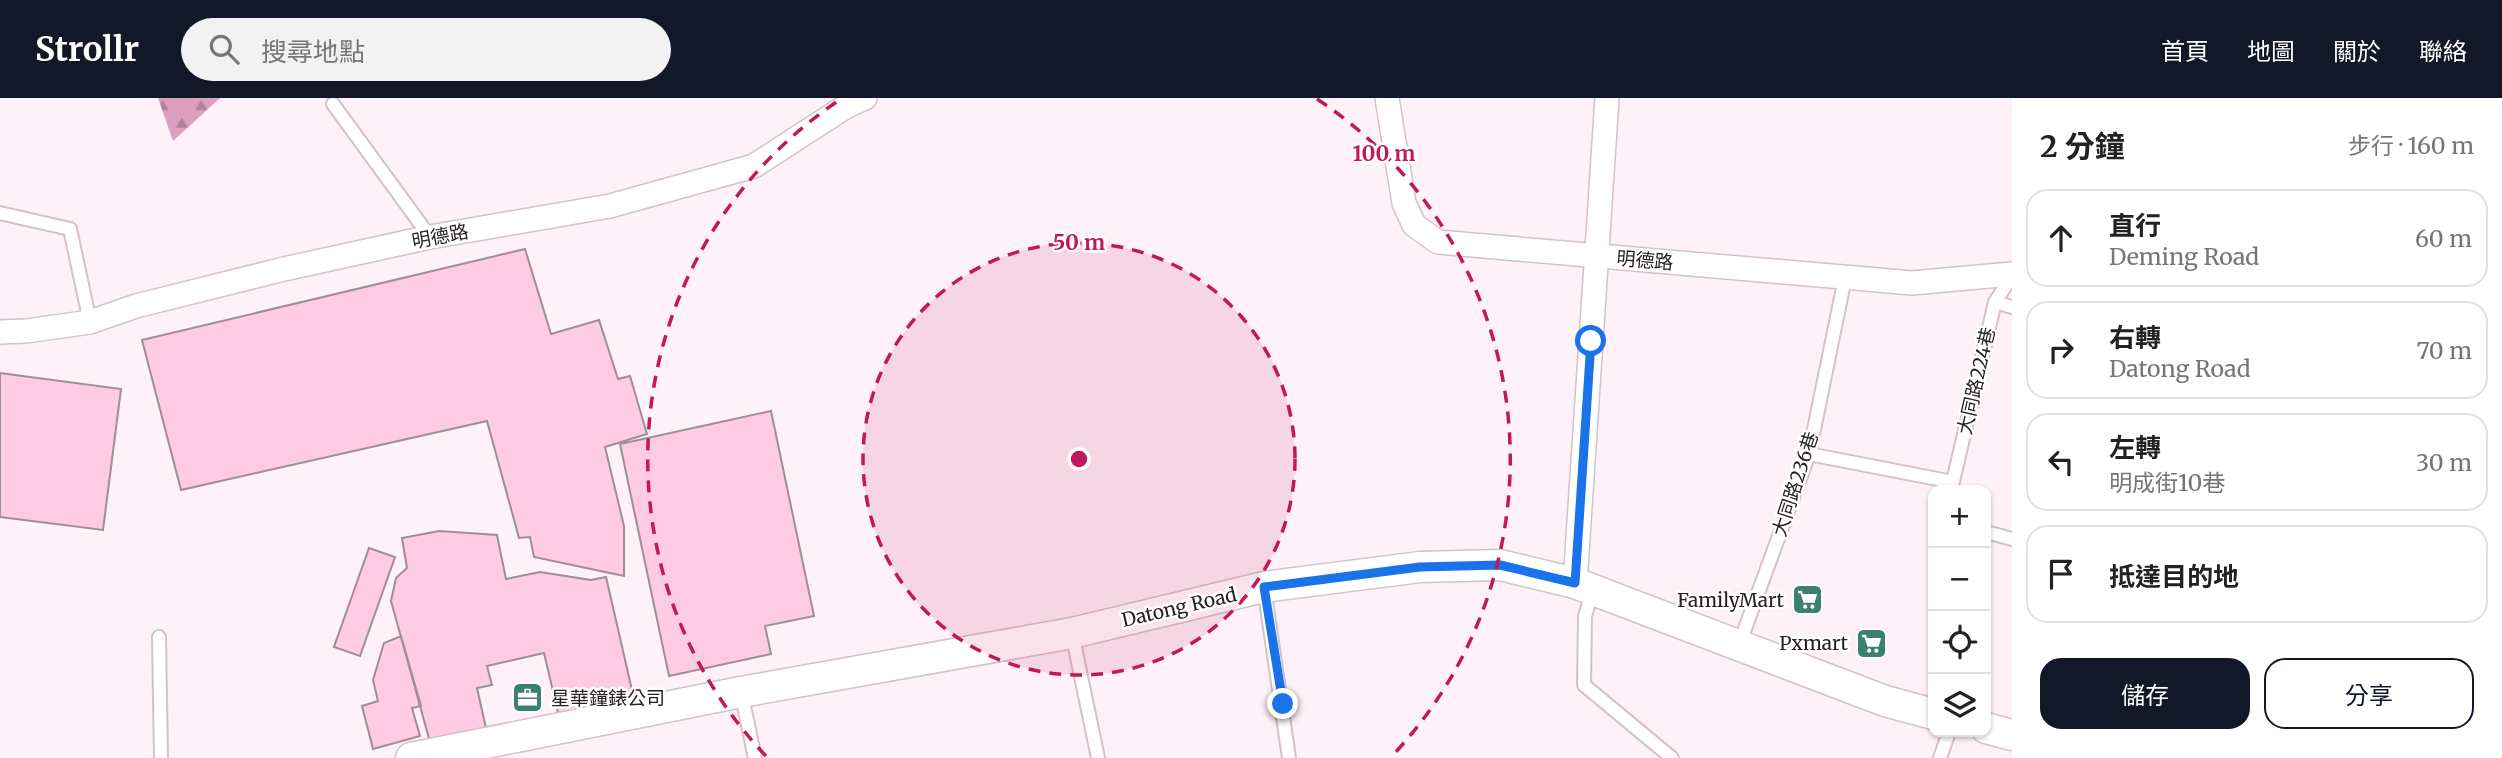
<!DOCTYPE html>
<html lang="zh-TW">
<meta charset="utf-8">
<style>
:root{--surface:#fff;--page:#f2f2f2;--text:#222;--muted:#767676;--line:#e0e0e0;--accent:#111827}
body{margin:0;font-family:Merriweather,"Noto Sans TC",serif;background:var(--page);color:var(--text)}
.controls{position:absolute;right:21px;bottom:21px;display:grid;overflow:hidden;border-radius:14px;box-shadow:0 2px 5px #0004}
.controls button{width:63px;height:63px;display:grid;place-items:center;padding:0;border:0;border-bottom:2px solid var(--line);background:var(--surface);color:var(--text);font:35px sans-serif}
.stop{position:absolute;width:21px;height:21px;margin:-16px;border:5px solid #1a73e8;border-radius:50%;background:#fff}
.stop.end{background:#1a73e8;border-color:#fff;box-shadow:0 2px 7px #0008}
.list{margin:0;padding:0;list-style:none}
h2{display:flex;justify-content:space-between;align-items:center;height:91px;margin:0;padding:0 28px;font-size:30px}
h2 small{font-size:23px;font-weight:400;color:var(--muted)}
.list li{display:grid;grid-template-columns:46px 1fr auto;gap:21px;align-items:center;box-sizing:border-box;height:98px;margin:0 14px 14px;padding:0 14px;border:2px solid var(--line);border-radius:21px}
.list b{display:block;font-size:26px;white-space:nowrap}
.list p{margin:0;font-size:23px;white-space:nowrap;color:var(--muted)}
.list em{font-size:23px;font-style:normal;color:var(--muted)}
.actions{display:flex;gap:14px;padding:21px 28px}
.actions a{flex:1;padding:16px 0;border:2px solid var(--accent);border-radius:21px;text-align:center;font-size:24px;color:var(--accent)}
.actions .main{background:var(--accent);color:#fff}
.icon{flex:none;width:38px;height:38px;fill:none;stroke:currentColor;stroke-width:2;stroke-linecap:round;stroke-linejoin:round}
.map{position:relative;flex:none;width:2012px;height:660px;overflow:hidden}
header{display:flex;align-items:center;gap:42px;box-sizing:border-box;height:98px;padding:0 35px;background:var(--accent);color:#fff}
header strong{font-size:33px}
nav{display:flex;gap:38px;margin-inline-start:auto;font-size:24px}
.search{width:490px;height:63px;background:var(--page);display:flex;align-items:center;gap:18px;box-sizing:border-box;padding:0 24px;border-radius:38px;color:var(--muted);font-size:26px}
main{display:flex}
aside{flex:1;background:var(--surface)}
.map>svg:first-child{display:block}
</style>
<header>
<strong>Strollr</strong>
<div class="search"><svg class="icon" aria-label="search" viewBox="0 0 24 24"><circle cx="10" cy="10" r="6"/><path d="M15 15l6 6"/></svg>搜尋地點</div>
<nav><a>首頁</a><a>地圖</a><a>關於</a><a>聯絡</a></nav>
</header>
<main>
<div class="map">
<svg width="2012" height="660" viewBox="0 0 2012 660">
<defs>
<pattern id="forest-firs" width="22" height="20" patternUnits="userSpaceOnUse" patternTransform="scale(1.75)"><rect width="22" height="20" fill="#dd9fbd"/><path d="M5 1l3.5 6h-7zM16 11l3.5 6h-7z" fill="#b38199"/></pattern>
</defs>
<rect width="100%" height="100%" fill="#fef1f7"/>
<path fill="url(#forest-firs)" d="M158,0H220L173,43Z"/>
<path fill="#ffcbe3" stroke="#9e8f95" stroke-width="2" d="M525,151L551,236L599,222L618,281L630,278L647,336L605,349L624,428V478L534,459L530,439L519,440L487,323L181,392L142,242Z
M0,275L121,291L103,432L0,419Z
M771,313L814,518L765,528L771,556L669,578L620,346Z
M439,433L497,437L506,481L540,474L591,482L606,479L635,605L560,623L544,555L487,568L492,587L477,590L486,630L430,644L391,503L396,480L407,470L402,440Z
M369,450L395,459L360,558L334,549Z
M401,538L421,608L412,610L420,638L373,651L362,608L378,603L373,582L384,545Z"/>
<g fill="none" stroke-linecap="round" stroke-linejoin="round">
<defs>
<path id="service" d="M333,6L430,139
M0,115L70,131L90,224
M1995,204L2012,209
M1809,356L1953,384
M1951,392L1995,204L2012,178
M1986,434L2012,441
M1264,489L1289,660
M1593,492L1585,518L1584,587L1672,660
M1072,535L1098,660
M159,539L161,660
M1739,547L1809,356L1845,180
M741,594L755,660
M1940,660L1949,634"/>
<path id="minor" d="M1387,0L1404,105L1414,127L1438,144L1912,185L2012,176
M0,234L26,233L90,224L136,208L284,171L430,139L610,108L754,68L845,9L865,0
M1575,485L1607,0"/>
<path id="tertiary" d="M1986,630L2012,637
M411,660L741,594L1072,535L1264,489L1420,469L1500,467L1575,485L1885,603L1933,616"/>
</defs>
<use href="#service" stroke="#d3c2ca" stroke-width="16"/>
<use href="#minor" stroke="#d3c2ca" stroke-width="26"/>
<use href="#tertiary" stroke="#d3c2ca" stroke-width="33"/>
<use href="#service" stroke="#fff" stroke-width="12"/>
<use href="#minor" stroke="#fff" stroke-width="23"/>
<use href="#tertiary" stroke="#fff" stroke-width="30"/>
</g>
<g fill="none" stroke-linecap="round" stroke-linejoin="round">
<path stroke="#1a73e8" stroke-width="9" d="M1283,606L1264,489L1420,469L1500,467L1575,485L1591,243"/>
</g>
<circle cx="1079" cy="361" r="216" fill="#c2185b" fill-opacity=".12"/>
<g fill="none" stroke="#c2185b" stroke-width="3.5" stroke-dasharray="12 9">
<circle cx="1079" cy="361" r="216"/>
<path d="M766 658A432 432 0 0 1 841 1M1317 1A432 432 0 0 1 1392 658"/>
</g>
<defs>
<symbol id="supermarket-square" viewBox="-11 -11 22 22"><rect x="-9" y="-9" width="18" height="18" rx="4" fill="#3d7f71" stroke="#fff"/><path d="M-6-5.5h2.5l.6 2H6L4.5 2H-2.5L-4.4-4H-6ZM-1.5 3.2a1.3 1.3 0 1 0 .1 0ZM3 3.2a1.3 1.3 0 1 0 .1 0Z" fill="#fff"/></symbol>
<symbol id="office-square" viewBox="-11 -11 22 22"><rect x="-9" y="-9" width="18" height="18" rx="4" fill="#3d7f71" stroke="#fff"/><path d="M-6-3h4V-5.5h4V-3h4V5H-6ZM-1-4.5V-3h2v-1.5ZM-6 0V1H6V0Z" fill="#fff"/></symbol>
</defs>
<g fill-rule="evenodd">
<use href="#supermarket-square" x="1790" y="484" width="35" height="35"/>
<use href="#supermarket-square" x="1854" y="528" width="35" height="35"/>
<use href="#office-square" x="510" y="582" width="35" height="35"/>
</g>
<g text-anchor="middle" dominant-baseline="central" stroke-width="5" stroke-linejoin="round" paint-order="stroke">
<g font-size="19" fill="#272124" stroke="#fff">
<text transform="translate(440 138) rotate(-11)">明德路</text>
<text transform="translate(1645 162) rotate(5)">明德路</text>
<text transform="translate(1976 283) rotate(-77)">大同路224巷</text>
<text transform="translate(1795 386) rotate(-72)">大同路236巷</text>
<text transform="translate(1179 509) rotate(-13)">Datong Road</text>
</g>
<g font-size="19" fill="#272124" stroke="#fff" text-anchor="end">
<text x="1784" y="502">FamilyMart</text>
<text x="1848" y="545">Pxmart</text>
<text x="551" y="600" text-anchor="start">星華鐘錶公司</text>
</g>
</g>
<circle cx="1079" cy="361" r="10" fill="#c2185b" stroke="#fff" stroke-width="3.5"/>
<g font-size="21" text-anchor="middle" font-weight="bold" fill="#c2185b" stroke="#fff" stroke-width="5" stroke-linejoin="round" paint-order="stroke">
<text x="1384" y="63">100 m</text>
<text x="1079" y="152">50 m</text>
</g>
</svg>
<div class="controls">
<button>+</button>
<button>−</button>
<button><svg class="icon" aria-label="locate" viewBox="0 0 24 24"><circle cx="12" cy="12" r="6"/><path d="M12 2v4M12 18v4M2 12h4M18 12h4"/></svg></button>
<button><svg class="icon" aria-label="layers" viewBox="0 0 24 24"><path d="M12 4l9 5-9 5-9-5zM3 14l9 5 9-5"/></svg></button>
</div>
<div class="stop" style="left:1591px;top:243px"></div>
<div class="stop end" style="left:1283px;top:606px"></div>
</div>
<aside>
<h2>2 分鐘<small>步行 · 160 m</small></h2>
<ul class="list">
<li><svg class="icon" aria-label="ahead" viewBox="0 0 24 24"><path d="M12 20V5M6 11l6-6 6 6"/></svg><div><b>直行</b><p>Deming Road</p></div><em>60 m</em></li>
<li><svg class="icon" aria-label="right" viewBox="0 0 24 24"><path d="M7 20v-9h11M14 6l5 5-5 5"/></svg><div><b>右轉</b><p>Datong Road</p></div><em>70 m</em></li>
<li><svg class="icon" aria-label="left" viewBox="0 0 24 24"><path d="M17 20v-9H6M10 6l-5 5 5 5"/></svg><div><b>左轉</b><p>明成街10巷</p></div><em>30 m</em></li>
<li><svg class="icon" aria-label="arrive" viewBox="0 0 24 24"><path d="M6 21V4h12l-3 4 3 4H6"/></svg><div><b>抵達目的地</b></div></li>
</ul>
<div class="actions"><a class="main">儲存</a><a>分享</a></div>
</aside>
</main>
